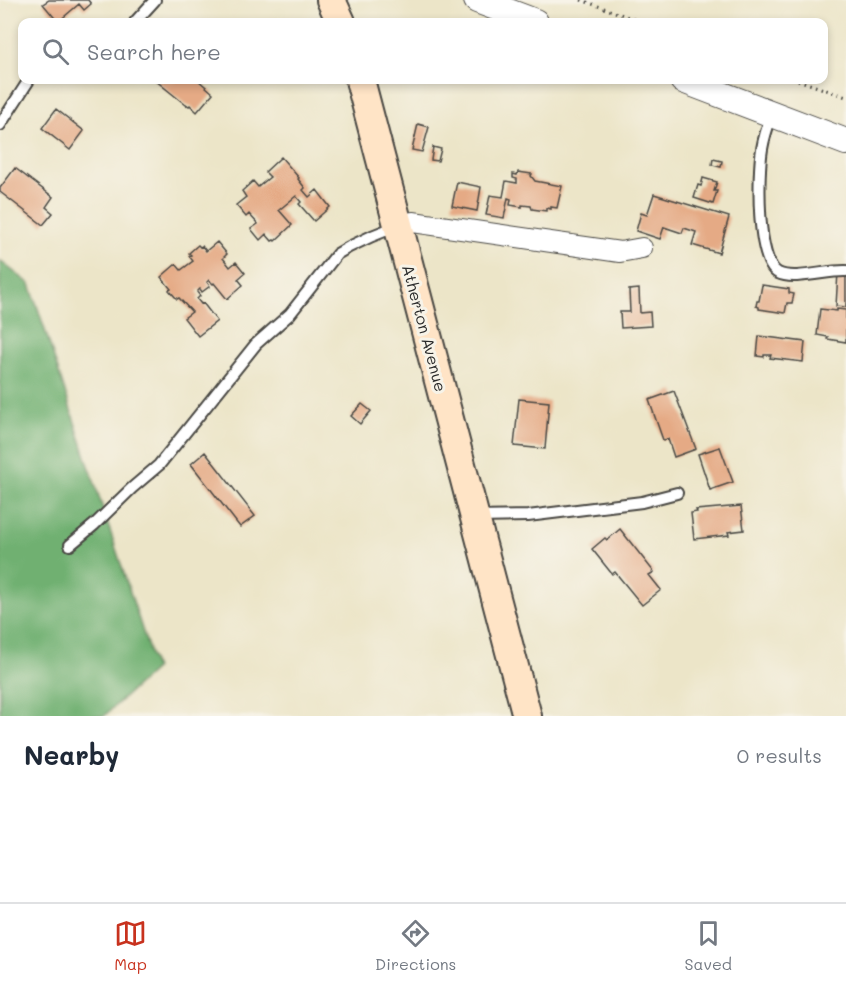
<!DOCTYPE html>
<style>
:root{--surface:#fff;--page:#f2f2f3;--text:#1f2937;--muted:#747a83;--line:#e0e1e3;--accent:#c8321e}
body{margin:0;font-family:Mali,sans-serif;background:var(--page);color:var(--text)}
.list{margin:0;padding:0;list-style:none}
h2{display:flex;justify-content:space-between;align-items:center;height:78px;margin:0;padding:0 24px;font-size:26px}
h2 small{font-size:20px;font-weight:400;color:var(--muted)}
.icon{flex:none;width:33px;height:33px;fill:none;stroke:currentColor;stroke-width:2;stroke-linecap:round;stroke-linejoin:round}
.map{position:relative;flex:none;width:846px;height:716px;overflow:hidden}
.search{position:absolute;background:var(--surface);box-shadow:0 3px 9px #0003;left:18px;right:18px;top:18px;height:66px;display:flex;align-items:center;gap:15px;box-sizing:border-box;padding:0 21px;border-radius:12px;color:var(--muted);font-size:22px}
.sheet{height:186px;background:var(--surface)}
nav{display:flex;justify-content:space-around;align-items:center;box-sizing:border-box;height:84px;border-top:2px solid var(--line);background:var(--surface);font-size:16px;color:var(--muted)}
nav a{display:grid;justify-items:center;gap:3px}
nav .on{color:var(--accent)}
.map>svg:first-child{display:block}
</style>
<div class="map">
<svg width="846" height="716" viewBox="0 0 846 716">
<rect width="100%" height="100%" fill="#f7f3e8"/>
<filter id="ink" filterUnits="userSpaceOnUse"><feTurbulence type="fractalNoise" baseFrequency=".0167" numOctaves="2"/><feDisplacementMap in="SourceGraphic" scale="12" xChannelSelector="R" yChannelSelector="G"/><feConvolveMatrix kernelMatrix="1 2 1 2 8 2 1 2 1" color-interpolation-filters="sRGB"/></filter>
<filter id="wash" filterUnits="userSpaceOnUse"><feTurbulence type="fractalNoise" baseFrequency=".008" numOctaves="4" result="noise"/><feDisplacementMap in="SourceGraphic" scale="24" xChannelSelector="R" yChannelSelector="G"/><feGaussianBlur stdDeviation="1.35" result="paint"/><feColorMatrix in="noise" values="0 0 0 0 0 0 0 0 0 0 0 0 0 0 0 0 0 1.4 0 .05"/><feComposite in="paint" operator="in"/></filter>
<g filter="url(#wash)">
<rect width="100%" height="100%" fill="#ece5c8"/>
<path fill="#70b071" stroke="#4e6e4e" stroke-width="1.5" d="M0,261L30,284L155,669L104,716H0Z"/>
<g id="blocks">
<path fill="#e5aa85" d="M49,0H88L91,4L84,10L79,4L58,22L43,4Z
M155,80H198L213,93L197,112L190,105L189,106L186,104V105Z
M56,109L84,131L70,150L42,128Z
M418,124L429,127L422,152L412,150Z
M433,147L441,149L438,161L431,160Z
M281,157L299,178L298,179L305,188L303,190L309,197L317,190L330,207L314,221L299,204L301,202L296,196L279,210L292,225L275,241L274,240L272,241L266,234L260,240L251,229L258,224L249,214L246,217L236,205L246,197L242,191L253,181L258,187L270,177L265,172Z
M713,159L722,161L721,167L712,165Z
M15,168L53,197L46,207L53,213L43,225L0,192V188Z
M518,172L532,174L531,176L535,181L562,186L557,208L551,207V209L546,208V211L532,209L531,206L522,205V207L510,205L511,199L508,198L504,218L486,215L490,195L503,197L506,181L517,183V179L513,178V174L517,175Z
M703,178L717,182L714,191H717L713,204L694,198L698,185L701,186Z
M457,182L481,187L477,211L452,206Z
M654,194L729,217L719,253L692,245L696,232L684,228L682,233L664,227L660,239L636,231L641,213L647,215Z
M217,242L227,254L223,258L230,267L236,262L245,273L238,279L243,285L227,299L214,283L213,284L209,280L207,282L210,286L202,292L200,289L197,292L200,296L197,299L201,304L203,303L217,321L198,336L184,318L192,312L179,298L177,299L169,290L171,289L161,277L176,264L181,270L193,261L189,256L191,255L189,253L198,245L200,247L202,246L206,251Z
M838,272L846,273V307L836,306Z
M762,285L789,289V293L794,294L792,303H787L785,313L759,309V307L756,306L757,301H759Z
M639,289L640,313L650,312L651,326L621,328L620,312H630L629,290Z
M820,309L837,311V309L846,310V342L827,339L828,337L817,335Z
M759,336L805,342L803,362L770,358L771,355H764V357L757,356Z
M674,391L696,449L674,457L668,439L663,440L649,400Z
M519,399L549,402L545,449L514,446Z
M362,404L371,411L360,424L351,416Z
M720,447L733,482L710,490L698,454Z
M205,452L255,516L240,527L191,464Z
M741,506L744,530L728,532L729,535L694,539L691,513L697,512L696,510Z
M620,529L654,572L649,575L661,590L642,605L615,572L612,574L592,549L605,538L607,540Z"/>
</g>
</g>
<g filter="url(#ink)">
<use href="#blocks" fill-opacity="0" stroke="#484743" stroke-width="1.5"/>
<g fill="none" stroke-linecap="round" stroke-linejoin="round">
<defs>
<path id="service" d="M135,22L155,0
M772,114C768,125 764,137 762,149C758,172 756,262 778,273C794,281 827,270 846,271
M0,125L29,80
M475,517L528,516L642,502L677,493
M70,545L94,525L132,488L159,465L256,344L290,314L337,254L349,247L372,236L397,226"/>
<path id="minor" d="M398,226L413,222L620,252L642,248"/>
<path id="tertiary" d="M477,0L535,22
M683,80L846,142"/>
<path id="secondary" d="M331,0L341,22
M360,80L527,716"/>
</defs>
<use href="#service" stroke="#484743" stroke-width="14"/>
<use href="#minor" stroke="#484743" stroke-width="22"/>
<use href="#tertiary" stroke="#484743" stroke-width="28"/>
<use href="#secondary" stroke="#484743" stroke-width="32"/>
<path stroke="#484743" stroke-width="3" stroke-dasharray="1.5 4.5" stroke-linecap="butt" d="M581,0L643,22
M798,80L846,97"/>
<use href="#service" stroke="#fff" stroke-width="10"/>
<use href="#minor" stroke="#fff" stroke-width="20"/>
<use href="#tertiary" stroke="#fff" stroke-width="26"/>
<use href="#secondary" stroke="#ffe4c6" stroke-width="28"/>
</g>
</g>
<g text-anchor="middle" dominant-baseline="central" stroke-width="6" stroke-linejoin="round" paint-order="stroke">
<g font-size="16" fill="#2b2b2b" stroke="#f7f3e8">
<text transform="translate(425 328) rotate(75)">Atherton Avenue</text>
</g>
</g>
</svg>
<div class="search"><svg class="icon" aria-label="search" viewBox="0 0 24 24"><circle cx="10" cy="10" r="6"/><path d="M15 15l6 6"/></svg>Search here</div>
</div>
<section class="sheet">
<h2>Nearby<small>0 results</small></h2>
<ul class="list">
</ul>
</section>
<nav>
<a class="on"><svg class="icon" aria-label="map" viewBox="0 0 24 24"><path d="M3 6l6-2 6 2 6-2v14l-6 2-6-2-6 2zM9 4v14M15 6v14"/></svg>Map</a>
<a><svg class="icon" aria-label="directions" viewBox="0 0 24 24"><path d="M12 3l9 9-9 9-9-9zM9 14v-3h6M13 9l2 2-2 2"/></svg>Directions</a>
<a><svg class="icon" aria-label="saved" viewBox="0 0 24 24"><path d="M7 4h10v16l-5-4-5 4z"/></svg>Saved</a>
</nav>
